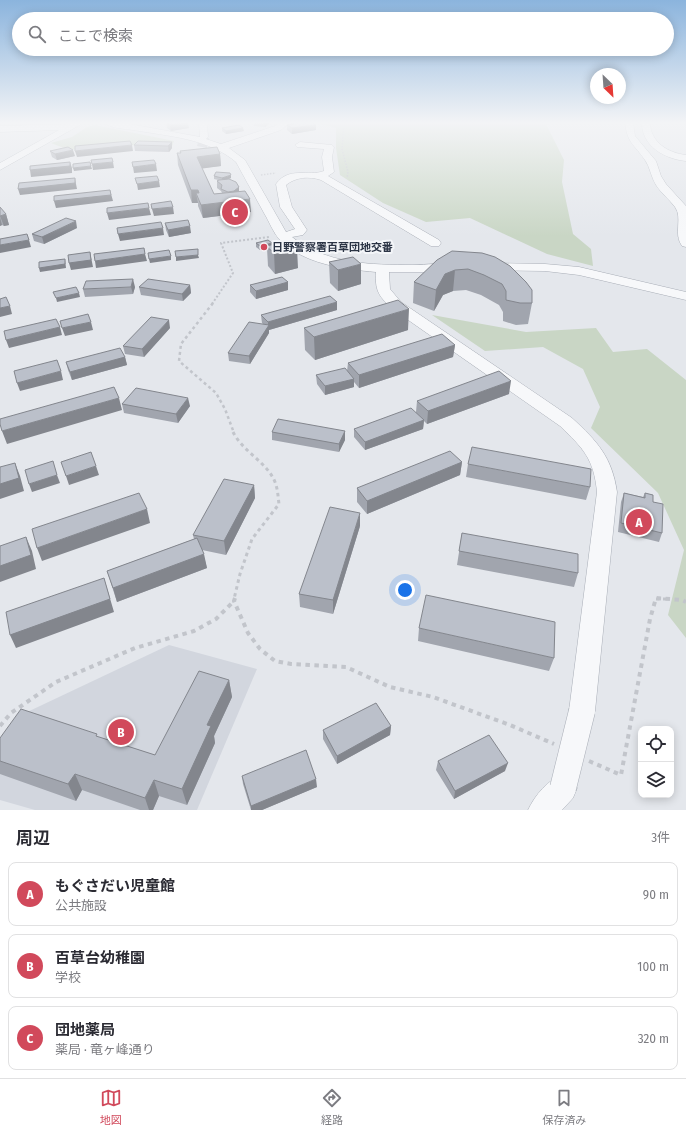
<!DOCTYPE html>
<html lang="ja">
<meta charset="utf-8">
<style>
:root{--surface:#fff;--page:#f7f7f7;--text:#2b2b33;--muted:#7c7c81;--line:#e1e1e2;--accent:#d1495b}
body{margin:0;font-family:"Fira Sans Condensed","Noto Sans JP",sans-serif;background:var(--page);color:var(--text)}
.controls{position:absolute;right:12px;bottom:12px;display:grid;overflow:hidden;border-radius:8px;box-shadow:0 2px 10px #0003}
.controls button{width:36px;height:36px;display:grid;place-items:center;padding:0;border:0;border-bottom:1px solid var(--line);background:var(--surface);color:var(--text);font:20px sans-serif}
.compass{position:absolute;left:590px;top:68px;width:36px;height:36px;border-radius:50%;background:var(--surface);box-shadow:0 2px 10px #0003;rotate:155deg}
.you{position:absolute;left:405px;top:590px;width:14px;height:14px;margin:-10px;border:3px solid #fff;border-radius:50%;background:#1a73e8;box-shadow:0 0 0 6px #1a73e833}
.badge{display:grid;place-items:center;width:26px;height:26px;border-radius:50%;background:var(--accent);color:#fff;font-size:13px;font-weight:700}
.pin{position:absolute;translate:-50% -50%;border:2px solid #fff;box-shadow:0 1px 4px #0006}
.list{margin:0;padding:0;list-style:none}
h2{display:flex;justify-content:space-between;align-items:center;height:52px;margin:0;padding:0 16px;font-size:17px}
h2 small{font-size:13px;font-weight:400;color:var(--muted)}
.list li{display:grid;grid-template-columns:26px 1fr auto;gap:12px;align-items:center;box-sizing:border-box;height:64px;margin:0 8px 8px;padding:0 8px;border:1px solid var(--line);border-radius:8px}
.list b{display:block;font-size:15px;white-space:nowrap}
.list p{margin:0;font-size:13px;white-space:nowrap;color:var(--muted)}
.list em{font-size:13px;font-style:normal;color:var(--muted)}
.icon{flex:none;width:22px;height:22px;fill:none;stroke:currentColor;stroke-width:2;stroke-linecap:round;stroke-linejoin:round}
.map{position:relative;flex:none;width:686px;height:810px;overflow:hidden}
.search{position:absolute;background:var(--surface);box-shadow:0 2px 10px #0003;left:12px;right:12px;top:12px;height:44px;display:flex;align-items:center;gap:10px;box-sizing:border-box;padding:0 14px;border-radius:22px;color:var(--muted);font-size:15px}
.sheet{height:268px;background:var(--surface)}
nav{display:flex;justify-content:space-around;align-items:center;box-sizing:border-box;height:56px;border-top:1px solid var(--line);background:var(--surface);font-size:11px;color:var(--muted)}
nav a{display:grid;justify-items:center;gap:2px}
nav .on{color:var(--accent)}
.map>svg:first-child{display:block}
</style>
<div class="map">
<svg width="686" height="810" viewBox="0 0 686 810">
<rect width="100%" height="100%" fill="#e4e7ec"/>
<path fill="#d2d6de" d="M169,645L257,669L197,810H35L0,800V750L23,714Z"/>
<path fill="#c9d6c5" d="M314,122H540L546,124L564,160L562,182L573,234L591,249L593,266L547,254L470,218L426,222L383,203L340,175L336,148V128Z
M95,125L174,141L172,146L114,145L69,150L51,143L72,137L87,127Z
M432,315L526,332L596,328L613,352L647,349L686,380V638L668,615L684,550L658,493L591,428L600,407L583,369L543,347L485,351Z"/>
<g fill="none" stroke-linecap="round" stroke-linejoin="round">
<path stroke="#bfc3cb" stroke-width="10" stroke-dasharray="10 5" stroke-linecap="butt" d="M202,147L204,137"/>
<defs>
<path id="minor" d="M74,122H85L0,170V163L59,130L0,132V126L70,124Z
M103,122H119L200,137L199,124L200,122H209L207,124L208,137L206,139L221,144L275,126L280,122H290L281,130L229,148L245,160L286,232L295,229L280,207L276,184C289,166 308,177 324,171L322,157L324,149L297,147L295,145L300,142L332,145L334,147L332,157L334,172L328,176L439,240L441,243L439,246H431L321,180C309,176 296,177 286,185L292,207L307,230L303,235L292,237C326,264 371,265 413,265C426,265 442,262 456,265L457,268L456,271L451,272H389L390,289L401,302L572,418C597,441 612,457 617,492L595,711L591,720L582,723L573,720L569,711L597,492C594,459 583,448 560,426L391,308C378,295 375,290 376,272C343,269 303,264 279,239C273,232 269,221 264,213C255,196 245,179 236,162C208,138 167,136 133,130C124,129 110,128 103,122Z
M625,122H633L635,136L656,161L661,176L666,184L686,206V247L682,246C673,234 683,218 675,207C669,199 661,193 656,185C651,177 650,167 645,160C634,144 627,143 625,122Z
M642,122H650C650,142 668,153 686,155V161C665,159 641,146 642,122Z
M487,263L545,264L579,267L686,292V300L579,275L545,271L482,270L481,267L482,264Z
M563,774L573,778L577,788L573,798L562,810H528C535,795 548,780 563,774Z"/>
</defs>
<use href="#minor" stroke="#a9aeb7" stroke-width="1"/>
<path stroke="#c2c5cb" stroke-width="1.5" stroke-dasharray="1.5 1.5" stroke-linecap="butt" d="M344,122L342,149L348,172L347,178
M261,175L276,173"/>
<path stroke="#c2c5cb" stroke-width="2" stroke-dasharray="2 2" stroke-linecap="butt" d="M212,304L233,273L221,243L269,237"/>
<path stroke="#c2c5cb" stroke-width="2.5" stroke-dasharray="3 3" stroke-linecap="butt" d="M213,303L181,344L179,361L216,393L225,409L234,433"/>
<path stroke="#c2c5cb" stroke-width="3" stroke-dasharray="3.5 3.5" stroke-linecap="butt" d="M233,432C243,452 267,462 275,482C278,490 278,497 279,504L252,539L240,574L234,599
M656,599H668"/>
<path stroke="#c2c5cb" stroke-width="4" stroke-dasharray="4.5 4.5" stroke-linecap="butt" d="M235,598L234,601L248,633L260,649L275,661L291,664L346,667L390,687L433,697L510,725L554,744
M0,726L11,713L56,682L135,648L194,631L216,619L234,601
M589,761L621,775L650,619L656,598L682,600L686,602"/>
<use href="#minor" fill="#f7f8fa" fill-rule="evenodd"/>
<defs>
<path id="minor-bridge" d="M563,788L582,711"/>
</defs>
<use href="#minor-bridge" stroke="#a9aeb7" stroke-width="27" stroke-linecap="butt"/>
<use href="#minor-bridge" stroke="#f7f8fa" stroke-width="26"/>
</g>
<path fill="#a1a5ae" d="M166,122L189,128L171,131L167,128Z
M254,122H271L265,127L254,126Z
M291,122H312L316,130L292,134L287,130V125L291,124Z
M222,128L244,131L226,134L222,131Z
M172,142V148L169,152L135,151L134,145Z
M50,151L75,156L57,160L52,157Z
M180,151L220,154L221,166L202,168L214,194L222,193L221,191L217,188V181L218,180L214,179V176L231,178L229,179L239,187V191L251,212L203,218L198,206V203H192L178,165L177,153H180Z
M0,207L6,214L9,225L4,226L2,225L0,226Z
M165,223L191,233L169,237L166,230Z
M77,228L44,244L34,241L32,234Z
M256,243L272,245L298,268L275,274L268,266L267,248L260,250L256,247Z
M482,253L532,303L528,324L516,325L503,321V312L499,305L481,295L466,290L453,291L443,295L434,311L413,303L414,282Z
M329,262L361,284L338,291L330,283Z
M288,282V290L256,299L250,292V285Z
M190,285L191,293L183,301L141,295L139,287Z
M135,287L133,294L85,297L83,289Z
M337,310L269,330V333L250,364L229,361L228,353L263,324L262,323L261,315Z
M170,328L144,357L125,354L123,346Z
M304,328L408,330L315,360L305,350Z
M455,345L453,357L359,388L354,382V387L325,395L317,384L316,375L347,371L348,363Z
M125,357L127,365L72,380L68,370L66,362Z
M509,394L427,424L424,421L423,429L365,450L354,437V429L416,412L417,401Z
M122,404L190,406L178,423L124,413Z
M345,431V440L339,452L272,440V432Z
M462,462L460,475L367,514L357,502V488Z
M468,464L590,487L586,500L466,477Z
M254,485L255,498L226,555L202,550L207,568L117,602L107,571L194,539L193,535Z
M624,493L643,497L645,493L653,502L662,533L659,542L618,532L621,502Z
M360,526L333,614L300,607L299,594Z
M462,533L578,573L574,587L457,565Z
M419,628L554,658L549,671L418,641Z
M229,680L232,697L214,736L215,743L187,805L159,796L153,810H140L82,790L76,801L0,774V738L98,737L155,755Z
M391,726L390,735L337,764L323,739V730Z
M438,761L505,771L454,799L436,770Z
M242,776L317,787L262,810H251L243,784Z"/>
<path fill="#83868d" d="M264,122H271L265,127Z
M188,123L189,128L171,131L170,125Z
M316,125V130L292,134V128Z
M243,128L244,131L226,134V131Z
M172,142V148L169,152L168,146Z
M132,145L133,151L77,157L75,151Z
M73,150L75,156L57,160L55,154Z
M220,154L221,166L199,169L197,157Z
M70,162L72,168V173L31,177L30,170Z
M113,162L114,168L93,170L92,164Z
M156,164L157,171L134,173L133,167Z
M91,166L92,169L74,171L73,168Z
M231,175V178L222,181V178Z
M75,178L76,184L77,189L20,195L18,189Z
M159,181L160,187L138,190L137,184Z
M239,187V194L229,198L228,192Z
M110,190L113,201L56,208L54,201Z
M191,190H198L200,201L196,193L198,203H192Z
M250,199L251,212L203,218L201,205Z
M173,207L174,214L154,216L152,209Z
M149,208L151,215L109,220L107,213Z
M6,214L9,225L4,226L0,216Z
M0,217L2,225L0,226Z
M76,221L77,228L44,244L42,237Z
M190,226L191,233L169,237L168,230Z
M163,228L164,235L120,241L118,234Z
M29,240L31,247L0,253V245Z
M272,243V247L266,246L267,248L260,250V246Z
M297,248L298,268L275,274L274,253Z
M90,252L93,267L71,270L69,263Z
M145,254L147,261L96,268L95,261Z
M198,255L199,258L176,261V257Z
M171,256V260L150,263L149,259Z
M65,259L66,268L40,272L39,268Z
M361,264V284L338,291V270Z
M455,270L453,291L443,295L434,311L436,290L445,274Z
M133,279L135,287L133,294L131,287Z
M288,282V290L256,299V291Z
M190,285L191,293L183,301L182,294Z
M79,293L80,297L57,302L56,298Z
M337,302V310L269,330V333L250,364L249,356L268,326V322Z
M10,306L12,314L0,317V308Z
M409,309L408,330L315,360L314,337Z
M169,320L170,328L144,357L142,349Z
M91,322L93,330L65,336L62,328Z
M60,327L62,335L9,348L6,340Z
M455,345L453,357L359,388V375Z
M125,357L127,365L72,380L70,372Z
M61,371L63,380L20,391L17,383Z
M354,379V387L325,395V386Z
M511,381L509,394L427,424L428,411Z
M119,398L122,410L7,444L2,431Z
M188,398L190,406L178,423L176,414Z
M424,420L423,429L365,450V442Z
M345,431V440L339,452V444Z
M462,462L460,475L367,514V501Z
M15,463L20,476L24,491L0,499V484Z
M96,466L99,475L69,485L66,476Z
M57,475L60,483L32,492L29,484Z
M254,485L255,498L226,555L224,541Z
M147,509L150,523L42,561L37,548Z
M360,513V526L333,614V600Z
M26,537L32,551L36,569L0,582V566Z
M204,554L207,568L117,602L113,588Z
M104,578L114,612L16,648L10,635Z
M229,680L232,697L214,736L215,743L187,805L182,789L207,725Z
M391,726L390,735L337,764V756Z
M508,763L505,771L454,799L455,791Z
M75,774L82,790L76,801L68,784Z
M316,779L317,787L262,810H251V806Z
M154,780L159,796L153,810H149L145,798Z"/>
<path fill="#bbc0ca" stroke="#83868d" d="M167,122H188V123L170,125Z
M292,122H312L316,125L292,128L287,125L294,124Z
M239,125L243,128L226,131L222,128Z
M130,141L132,145L75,151V146Z
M138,141L172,142L168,146L134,145Z
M68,147L73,150L55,154L50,151Z
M217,147L220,154L197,157L214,194L245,191L250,199L201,205L196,193H199L198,190H191L177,153H181L180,151Z
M112,158L113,162L92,164L91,160Z
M154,160L156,164L133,167L132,162Z
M70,162V166L30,170V166Z
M90,162L91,166L73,168V164Z
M216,172L230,173L231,175L222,178L214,176Z
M157,176L159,181L137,184L135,178Z
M75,178V183L18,189L19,183Z
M229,179L236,182L239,187L234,191L228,192L221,189L222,185L217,181L219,180Z
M110,190L111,195L54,201V196Z
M171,201L173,207L152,209L151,204Z
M148,203L149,208L107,213V208Z
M0,207L6,214L0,216Z
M66,218L76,221L42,237L32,234Z
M188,220L190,226L168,230L165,223Z
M161,222L163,228L118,234L117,228Z
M27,234L29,240L0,245V239Z
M268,240L272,243L260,246L256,243Z
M290,241L297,248L274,253L266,246Z
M144,248L145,254L95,261L94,254Z
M198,249V255L176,257L175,251Z
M169,250L171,256L149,259L148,253Z
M452,251L482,253L495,257L510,266L526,282L532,290V303H520L506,300V291L502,284L484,275L468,269L455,270L445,274L436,290L414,282L437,260Z
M90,252L91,260L69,263L68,255Z
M353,257L361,264L338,270L329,262Z
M65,259V264L39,268V262Z
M282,277L288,282L256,291L250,285Z
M133,279L131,287L83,289L86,281Z
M148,279L190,285L182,294L139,287Z
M76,287L79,293L56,298L53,292Z
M330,296L337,302L268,322L261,315Z
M6,297L10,306L0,308V299Z
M398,300L409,309L314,337L304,328Z
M88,314L91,322L62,328L60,321Z
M151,317L169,320L142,349L123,346Z
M56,319L60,327L6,340L4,331Z
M249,322L269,325L249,356L228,353Z
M442,334L455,345L359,375L348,363Z
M120,348L125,357L70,372L66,362Z
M57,360L61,371L17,383L14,371Z
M345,368L354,379L325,386L316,375Z
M499,371L511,381L428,411L417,401Z
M114,387L119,398L2,431L0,424V419Z
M136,388L188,398L176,414L122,404Z
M411,408L424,420L365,442L354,429Z
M278,419L345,431L339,444L272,432Z
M472,447L591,469L590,487L468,464Z
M450,451L462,462L367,501L357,488Z
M91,452L96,466L66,476L61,462Z
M53,461L57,475L29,484L25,470Z
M15,463L19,478L0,484V467Z
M224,479L254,485L224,541L193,535Z
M139,493L147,509L37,548L32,529Z
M624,493L645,498V493L653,495V502L663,504L662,533L621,523Z
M330,507L360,513L333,600L299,594Z
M462,533L578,554V573L459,551Z
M26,537L31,555L0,566V546Z
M197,538L204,554L113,588L107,571Z
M104,578L110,599L10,635L6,612Z
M426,595L555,622L554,658L419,628Z
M199,671L229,680L207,725L211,726L182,789L154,780L145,798L75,774L68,784L0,761V738L21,709L97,734L96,736L155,755Z
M376,703L391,726L337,756L323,730Z
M489,735L508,763L455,791L438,761Z
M306,750L316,779L251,806L242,776Z"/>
<linearGradient id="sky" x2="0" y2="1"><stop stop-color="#8bb4dd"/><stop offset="0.52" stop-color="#f3f4f6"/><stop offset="1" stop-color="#f3f4f6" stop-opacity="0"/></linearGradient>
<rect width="686" height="236" fill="url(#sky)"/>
<circle fill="#d1495b" stroke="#f4f6f9" stroke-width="1.5" cx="264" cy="247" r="4"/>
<g text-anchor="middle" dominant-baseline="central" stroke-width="4" stroke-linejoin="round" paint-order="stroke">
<g font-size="11" font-weight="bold" fill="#2b3445" stroke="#f4f6f9" text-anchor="start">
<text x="272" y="247">日野警察署百草団地交番</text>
</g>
</g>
</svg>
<div class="controls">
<button><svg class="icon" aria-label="locate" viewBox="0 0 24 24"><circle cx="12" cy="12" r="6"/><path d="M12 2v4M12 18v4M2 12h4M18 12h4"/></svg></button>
<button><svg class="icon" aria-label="layers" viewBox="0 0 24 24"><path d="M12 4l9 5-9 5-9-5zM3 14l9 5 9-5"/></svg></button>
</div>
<svg class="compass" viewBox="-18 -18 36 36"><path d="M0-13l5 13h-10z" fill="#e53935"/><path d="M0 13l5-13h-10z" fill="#7c7c81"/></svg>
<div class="you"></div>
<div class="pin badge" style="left:639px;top:522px">A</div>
<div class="pin badge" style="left:121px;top:732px">B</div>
<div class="pin badge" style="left:235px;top:212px">C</div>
<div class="search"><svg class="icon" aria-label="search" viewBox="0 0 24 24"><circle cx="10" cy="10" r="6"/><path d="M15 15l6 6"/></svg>ここで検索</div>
</div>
<section class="sheet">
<h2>周辺<small>3件</small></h2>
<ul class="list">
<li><span class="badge">A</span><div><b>もぐさだい児童館</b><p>公共施設</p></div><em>90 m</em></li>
<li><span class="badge">B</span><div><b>百草台幼稚園</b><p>学校</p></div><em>100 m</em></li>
<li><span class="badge">C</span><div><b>団地薬局</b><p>薬局 · 竜ヶ峰通り</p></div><em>320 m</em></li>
</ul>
</section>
<nav>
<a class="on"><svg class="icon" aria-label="map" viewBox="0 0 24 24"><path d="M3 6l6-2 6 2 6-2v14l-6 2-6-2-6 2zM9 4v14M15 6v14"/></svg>地図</a>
<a><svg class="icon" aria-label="directions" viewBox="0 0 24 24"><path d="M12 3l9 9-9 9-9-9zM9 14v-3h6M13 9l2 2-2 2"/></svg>経路</a>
<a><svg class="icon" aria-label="saved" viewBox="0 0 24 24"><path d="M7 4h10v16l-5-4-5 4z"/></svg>保存済み</a>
</nav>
